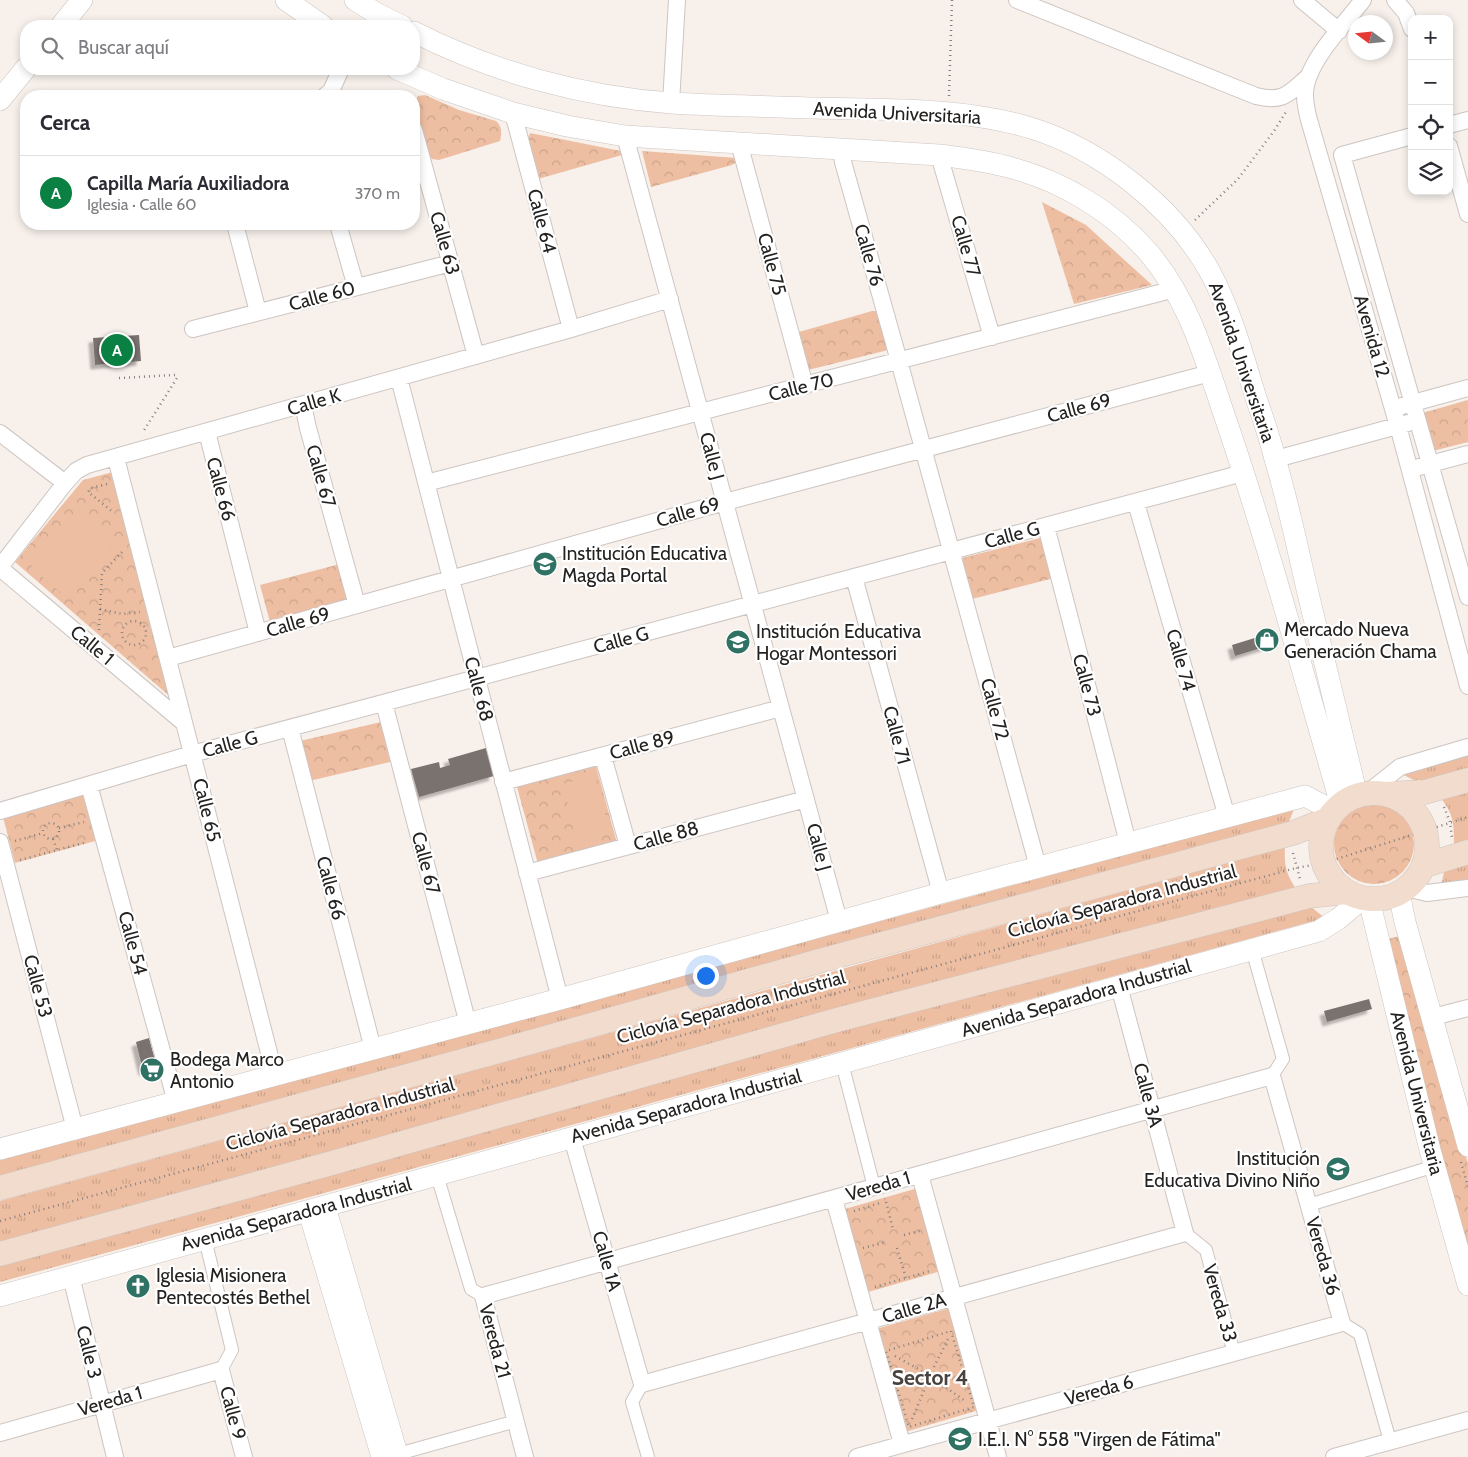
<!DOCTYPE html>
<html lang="es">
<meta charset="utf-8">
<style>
:root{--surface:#fff;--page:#f7f7f7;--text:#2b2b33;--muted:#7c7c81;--line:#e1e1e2;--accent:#0b8043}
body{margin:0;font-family:Cabin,sans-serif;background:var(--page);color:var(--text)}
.controls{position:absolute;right:15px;top:15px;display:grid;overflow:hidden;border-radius:10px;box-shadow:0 2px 8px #0003}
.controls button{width:45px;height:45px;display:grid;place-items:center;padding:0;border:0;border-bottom:1px solid var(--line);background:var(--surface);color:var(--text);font:25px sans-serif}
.compass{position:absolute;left:1348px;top:15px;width:45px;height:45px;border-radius:50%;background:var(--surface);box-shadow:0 2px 8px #0003;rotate:285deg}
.you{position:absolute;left:705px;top:975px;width:18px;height:18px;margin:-12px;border:4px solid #fff;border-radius:50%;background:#1a73e8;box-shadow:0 0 0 8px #1a73e833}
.badge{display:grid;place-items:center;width:32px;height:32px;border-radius:50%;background:var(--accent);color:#fff;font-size:16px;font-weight:700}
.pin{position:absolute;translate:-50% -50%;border:2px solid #fff;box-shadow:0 1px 5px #0006}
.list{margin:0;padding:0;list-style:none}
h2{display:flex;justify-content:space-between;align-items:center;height:65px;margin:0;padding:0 20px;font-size:21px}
h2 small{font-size:16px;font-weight:400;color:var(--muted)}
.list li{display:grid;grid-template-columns:32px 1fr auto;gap:15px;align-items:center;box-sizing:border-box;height:75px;padding:0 20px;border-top:1px solid var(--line)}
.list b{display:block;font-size:19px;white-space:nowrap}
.list p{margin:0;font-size:16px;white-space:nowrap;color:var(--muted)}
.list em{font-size:16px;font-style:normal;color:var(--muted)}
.icon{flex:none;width:28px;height:28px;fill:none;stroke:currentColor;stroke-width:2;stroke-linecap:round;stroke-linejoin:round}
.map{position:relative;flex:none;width:1468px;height:1457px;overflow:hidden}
.search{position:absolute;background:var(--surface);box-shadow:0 2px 8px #0003;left:20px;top:20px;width:400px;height:55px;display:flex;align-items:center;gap:12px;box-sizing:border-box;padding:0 18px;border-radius:20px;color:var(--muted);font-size:19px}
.panel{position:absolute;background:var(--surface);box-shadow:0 2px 8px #0003;left:20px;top:90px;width:400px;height:140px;border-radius:20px}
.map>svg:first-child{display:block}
</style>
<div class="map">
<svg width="1468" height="1457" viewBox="0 0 1468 1457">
<defs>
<pattern id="grass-tufts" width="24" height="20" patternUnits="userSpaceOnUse" patternTransform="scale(1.25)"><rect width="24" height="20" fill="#edbea2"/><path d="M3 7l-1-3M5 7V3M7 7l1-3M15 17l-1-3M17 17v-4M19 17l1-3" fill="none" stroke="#cba38b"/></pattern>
<pattern id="park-crowns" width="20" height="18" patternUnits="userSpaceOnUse" patternTransform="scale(1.25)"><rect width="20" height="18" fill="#edbea2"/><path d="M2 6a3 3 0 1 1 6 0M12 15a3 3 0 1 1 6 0" fill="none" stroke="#cba38b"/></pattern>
<filter id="shadow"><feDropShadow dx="-4.5" dy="4.5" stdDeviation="1" flood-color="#0004"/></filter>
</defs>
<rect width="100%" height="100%" fill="#f7f0eb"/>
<path fill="url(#grass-tufts)" d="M1468,755V774L1425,786L1402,774Z
M1468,789V842L1454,846C1454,823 1454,815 1440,797Z
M1294,809L1287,827L0,1177V1160Z
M1285,847C1284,866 1286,874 1297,890L0,1243V1201Z
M1468,855V879L1441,886L1445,868Z
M1306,903L1325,918L0,1282V1261Z"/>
<path fill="url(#park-crowns)" d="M425,95L459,110L496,121C502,126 502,133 500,141L439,160L432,159L428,153C424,139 410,108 418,96Z
M530,133L621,151L622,155L538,179L528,140Z
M642,151L737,158L735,163L732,165L651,187Z
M1042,202L1086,225L1152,285L1074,304Z
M872,311H879L888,350L808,370L799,332Z
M1468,400V442L1429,452L1419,414Z
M113,472L174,700L15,562L83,480Z
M1044,537L1054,578L972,599L962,558Z
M340,564L350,601L270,622L260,585Z
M381,722L390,762L309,781L300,741Z
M596,766L617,843L538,864L517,787Z
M87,794L99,840L15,863L3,817Z
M1334 844a40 40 0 1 1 80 0a40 40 0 1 1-80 0Z
M1404,935L1468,1164V1261L1380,941Z
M918,1188L941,1271L868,1292L845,1209Z
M950,1308L979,1410L905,1432L876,1329Z"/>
<path fill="#edbea2" d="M79,509L116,540L67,598L31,567Z
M595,776L610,833L577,842L563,784Z"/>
<path fill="#79726e" filter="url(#shadow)" d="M139,335L141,361L95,365L93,338Z
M1271,633L1274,644L1235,656L1232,645Z
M486,748L494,776L419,797L411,769L439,762L440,768L450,765L448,759Z
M1369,999L1372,1009L1327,1022L1324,1011Z
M149,1038L157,1067L143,1071L136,1042Z"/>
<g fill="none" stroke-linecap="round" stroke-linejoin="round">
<defs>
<path id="pedestrian" d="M1252,949L1283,1059L1272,1076
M842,1063L874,1187
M437,1175L471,1289L483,1296
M1309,1205L1435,1166
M1185,1233L1206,1250L1234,1353
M205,1239L232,1350L221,1370
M1342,1323L1360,1334L1390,1441
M642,1384L632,1402L648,1457
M398,1454L516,1421"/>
<path id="minor" d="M1017,0L1256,96C1284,103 1289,93 1308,77
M1302,0L1339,31
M1363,0C1344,25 1304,64 1305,96C1305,104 1307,112 1309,120L1398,426L1468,686
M1395,0L1406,13L1412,29
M325,96L331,91L341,69
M671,103L677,0
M513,113L571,329
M1449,125L1468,120
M414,130L476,356
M625,136L839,921
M1412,136L1342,155L1468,597
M739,143L805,386
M1449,146L1468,214
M841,149L843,162L899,361L1038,867
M939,155L992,337
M235,224L258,312
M338,224L356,287
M193,329L451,263
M399,378L560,999
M303,405L308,428L357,605
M1402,406L1468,388
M207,432L258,633
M0,433L65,483
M116,458L275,1076
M1276,459L1408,423
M1419,467L1468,454
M426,483L1175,289
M1136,503L1227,817
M1046,526L1128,843
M0,567L65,483L76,471L87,465L571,329L670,299
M0,568L184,723
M854,577L941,893
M168,658L725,502L1210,373
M384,703L468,1024
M290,728L373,1049
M603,756L628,846
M503,782L781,708
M89,785L176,1102
M1366,794L1400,767L1468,747
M0,811L192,754L1243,473
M0,842L75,1129
M527,873L806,799
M1406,888L1427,893L1468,888
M1433,1017L1468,1008
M572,1138L642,1384L1185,1233L1119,986
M920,1175L998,1457
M834,1199L902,1444
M71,1276L115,1457
M0,1433L221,1370L244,1457
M525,1457L483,1296L1272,1076L1342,1323L857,1457
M1334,1457L1468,1420"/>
<path id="tertiary" d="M286,0L323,26
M355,0L376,13L402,26
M61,26L82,0
M414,32C493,72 583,97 672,103C719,106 766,106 813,108C886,110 961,107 1031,128C1102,150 1174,207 1210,272C1231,311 1243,356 1256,398C1263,418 1270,438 1275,459C1288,502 1297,546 1307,589C1324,658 1341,727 1357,796
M397,69L443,89L513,113L567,126L625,136L939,155C963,158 988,161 1012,168C1064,182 1113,212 1148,252C1192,303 1208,369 1230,432C1271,554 1305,680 1341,805
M0,100L26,68
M1399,893L1405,922L1468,1146
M1369,900L1430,1150L1468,1285
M0,1149L560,999L941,893L1305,796L1334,811
M325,1207L398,1457
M309,1212L382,1457
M0,1296L1319,931L1338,919L1363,898"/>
<path id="secondary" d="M1321 846a53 53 0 1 1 106 0a53 53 0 1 1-106 0Z
M1386,794L1425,792L1468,780
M1423,866L1468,852
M0,1188L524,1044L823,960L1293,833L1329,819
M0,1254L332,1163L837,1020L1309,896L1346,892"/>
</defs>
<use href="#pedestrian" stroke="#cdc5c1" stroke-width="14"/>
<use href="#minor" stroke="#cdc5c1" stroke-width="18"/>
<use href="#tertiary" stroke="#cdc5c1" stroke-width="22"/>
<use href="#secondary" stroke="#cdc5c1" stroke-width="25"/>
<path stroke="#84807d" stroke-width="2.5" stroke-dasharray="1 4" stroke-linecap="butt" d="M949,96L952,0
M1195,220L1238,179L1274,131L1286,112
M119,378L175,375L177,378L143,432
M107,484L91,488L88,492L114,513
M100,609L122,614L140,612
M122 633a12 12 0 1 1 24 0a12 12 0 1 1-24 0Z
M99,630L102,573L124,550
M1444,807L1450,822L1452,838
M43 831a8 8 0 1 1 16 0a8 8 0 1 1-16 0Z
M59,828L84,822
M53,839L57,850
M15,841L43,833
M1293,853L1300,879
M20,860L87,842
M1461,1162L1468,1187
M886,1202L893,1229
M854,1211L880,1203
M0,1221L1296,868L1324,863L1468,817
M904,1235L920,1231
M863,1248L886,1242
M897,1248L906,1278
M875,1287L930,1271
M951,1331L974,1407L909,1427L886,1351Z
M895,1356L922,1371
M934,1367L949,1337
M938,1382L965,1401
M912,1419L926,1386"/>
<use href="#pedestrian" stroke="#fff" stroke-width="12"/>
<use href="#minor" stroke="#fff" stroke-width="16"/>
<use href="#tertiary" stroke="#fff" stroke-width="21"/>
<use href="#secondary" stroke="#f2dccd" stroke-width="24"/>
</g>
<defs>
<symbol id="school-disc" viewBox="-11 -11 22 22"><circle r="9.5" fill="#2f7264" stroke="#fff"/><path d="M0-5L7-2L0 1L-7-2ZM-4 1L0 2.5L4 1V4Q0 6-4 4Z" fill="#fff"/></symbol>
<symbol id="shop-disc" viewBox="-11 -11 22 22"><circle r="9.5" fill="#2f7264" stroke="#fff"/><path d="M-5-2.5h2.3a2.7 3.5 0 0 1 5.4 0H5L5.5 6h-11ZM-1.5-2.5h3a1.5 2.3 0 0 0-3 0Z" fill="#fff"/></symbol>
<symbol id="supermarket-disc" viewBox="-11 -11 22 22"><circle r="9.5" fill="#2f7264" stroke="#fff"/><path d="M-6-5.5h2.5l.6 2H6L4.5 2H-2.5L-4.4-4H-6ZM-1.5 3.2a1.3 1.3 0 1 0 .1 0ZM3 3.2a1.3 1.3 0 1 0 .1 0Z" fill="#fff"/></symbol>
<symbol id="church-disc" viewBox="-11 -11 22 22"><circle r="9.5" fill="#2f7264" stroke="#fff"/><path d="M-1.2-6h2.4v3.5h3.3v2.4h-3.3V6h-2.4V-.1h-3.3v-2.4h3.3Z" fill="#fff"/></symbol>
</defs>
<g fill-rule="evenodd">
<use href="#school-disc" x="531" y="550" width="28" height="28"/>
<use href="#shop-disc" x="1253" y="626" width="28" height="28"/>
<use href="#school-disc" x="724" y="628" width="28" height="28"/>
<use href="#supermarket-disc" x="138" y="1056" width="28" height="28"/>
<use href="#school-disc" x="1324" y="1155" width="28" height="28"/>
<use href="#church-disc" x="124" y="1272" width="28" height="28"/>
<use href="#school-disc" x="946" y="1425" width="28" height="28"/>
</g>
<g text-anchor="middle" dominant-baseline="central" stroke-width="4.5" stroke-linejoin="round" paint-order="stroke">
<g font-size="19" fill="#242220" stroke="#fff">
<text transform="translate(897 113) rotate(3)">Avenida Universitaria</text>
<text transform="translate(542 221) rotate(75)">Calle 64</text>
<text transform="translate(445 243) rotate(74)">Calle 63</text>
<text transform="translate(966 246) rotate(74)">Calle 77</text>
<text transform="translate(869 255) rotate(74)">Calle 76</text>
<text transform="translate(772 264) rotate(75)">Calle 75</text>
<text transform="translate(322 296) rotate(-15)">Calle 60</text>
<text transform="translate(1372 336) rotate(74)">Avenida 12</text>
<text transform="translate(1242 362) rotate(71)">Avenida Universitaria</text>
<text transform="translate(801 387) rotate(-14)">Calle 70</text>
<text transform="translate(314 402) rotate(-16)">Calle K</text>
<text transform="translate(1079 408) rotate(-15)">Calle 69</text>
<text transform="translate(712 456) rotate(75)">Calle J</text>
<text transform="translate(321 476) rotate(74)">Calle 67</text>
<text transform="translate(221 489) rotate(75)">Calle 66</text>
<text transform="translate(688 512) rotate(-16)">Calle 69</text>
<text transform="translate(1012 535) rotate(-15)">Calle G</text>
<text transform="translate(298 622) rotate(-16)">Calle 69</text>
<text transform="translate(621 640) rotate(-15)">Calle G</text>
<text transform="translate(92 645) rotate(40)">Calle 1</text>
<text transform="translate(1181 660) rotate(74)">Calle 74</text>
<text transform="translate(1087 685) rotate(75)">Calle 73</text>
<text transform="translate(479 689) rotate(75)">Calle 68</text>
<text transform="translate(995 709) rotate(75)">Calle 72</text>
<text transform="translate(897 735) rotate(75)">Calle 71</text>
<text transform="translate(230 744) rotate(-15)">Calle G</text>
<text transform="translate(642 745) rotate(-15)">Calle 89</text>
<text transform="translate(207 810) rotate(76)">Calle 65</text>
<text transform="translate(666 836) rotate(-15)">Calle 88</text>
<text transform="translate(819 847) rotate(75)">Calle J</text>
<text transform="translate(426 863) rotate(75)">Calle 67</text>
<text transform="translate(331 888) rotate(75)">Calle 66</text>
<text transform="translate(1122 901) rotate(-15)">Ciclovía Separadora Industrial</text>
<text transform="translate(133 943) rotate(75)">Calle 54</text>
<text transform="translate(38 986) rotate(75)">Calle 53</text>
<text transform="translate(1076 998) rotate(-16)">Avenida Separadora Industrial</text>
<text transform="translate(731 1007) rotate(-15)">Ciclovía Separadora Industrial</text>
<text transform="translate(1417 1093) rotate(76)">Avenida Universitaria</text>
<text transform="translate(1148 1095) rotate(75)">Calle 3A</text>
<text transform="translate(686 1106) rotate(-15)">Avenida Separadora Industrial</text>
<text transform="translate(340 1114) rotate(-15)">Ciclovía Separadora Industrial</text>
<text transform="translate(878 1186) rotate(-16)">Vereda 1</text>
<text transform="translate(296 1214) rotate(-15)">Avenida Separadora Industrial</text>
<text transform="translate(1323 1256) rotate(74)">Vereda 36</text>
<text transform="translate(607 1261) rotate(74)">Calle 1A</text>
<text transform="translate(1220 1303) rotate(74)">Vereda 33</text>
<text transform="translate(914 1308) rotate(-16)">Calle 2A</text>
<text transform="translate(495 1341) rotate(75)">Vereda 21</text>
<text transform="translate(89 1352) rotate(76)">Calle 3</text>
<text transform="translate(1099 1390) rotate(-15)">Vereda 6</text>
<text transform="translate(110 1401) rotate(-16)">Vereda 1</text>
<text transform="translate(233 1413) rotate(75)">Calle 9</text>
</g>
<g font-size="19" fill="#242220" stroke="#fff" text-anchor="start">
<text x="562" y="553">Institución Educativa<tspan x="562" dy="22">Magda Portal</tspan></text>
<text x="1284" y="629">Mercado Nueva<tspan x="1284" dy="22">Generación Chama</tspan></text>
<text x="756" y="631">Institución Educativa<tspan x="756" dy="22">Hogar Montessori</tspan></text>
<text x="170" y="1059">Bodega Marco<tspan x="170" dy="22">Antonio</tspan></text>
<text x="1320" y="1158" text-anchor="end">Institución<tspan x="1320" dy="22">Educativa Divino Niño</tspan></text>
<text x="156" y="1275">Iglesia Misionera<tspan x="156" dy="22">Pentecostés Bethel</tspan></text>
<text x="978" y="1439">I.E.I. N° 558 "Virgen de Fátima"</text>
</g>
<g font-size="21" font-weight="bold" fill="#49433f" stroke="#fff">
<text x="930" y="1377">Sector 4</text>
</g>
</g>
</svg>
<div class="controls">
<button>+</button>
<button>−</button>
<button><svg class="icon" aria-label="locate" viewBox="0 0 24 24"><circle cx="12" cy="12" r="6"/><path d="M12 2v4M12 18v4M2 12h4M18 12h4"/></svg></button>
<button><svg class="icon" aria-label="layers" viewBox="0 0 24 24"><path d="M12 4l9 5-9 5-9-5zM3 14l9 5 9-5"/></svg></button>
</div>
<svg class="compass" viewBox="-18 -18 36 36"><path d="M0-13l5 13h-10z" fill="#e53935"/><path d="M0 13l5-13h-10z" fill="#7c7c81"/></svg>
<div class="you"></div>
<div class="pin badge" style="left:117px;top:350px">A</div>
<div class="search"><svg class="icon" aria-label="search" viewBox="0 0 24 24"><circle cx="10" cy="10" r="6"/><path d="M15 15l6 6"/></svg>Buscar aquí</div>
<section class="panel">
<h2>Cerca<small></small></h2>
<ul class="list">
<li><span class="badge">A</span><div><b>Capilla María Auxiliadora</b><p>Iglesia · Calle 60</p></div><em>370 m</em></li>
</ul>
</section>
</div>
